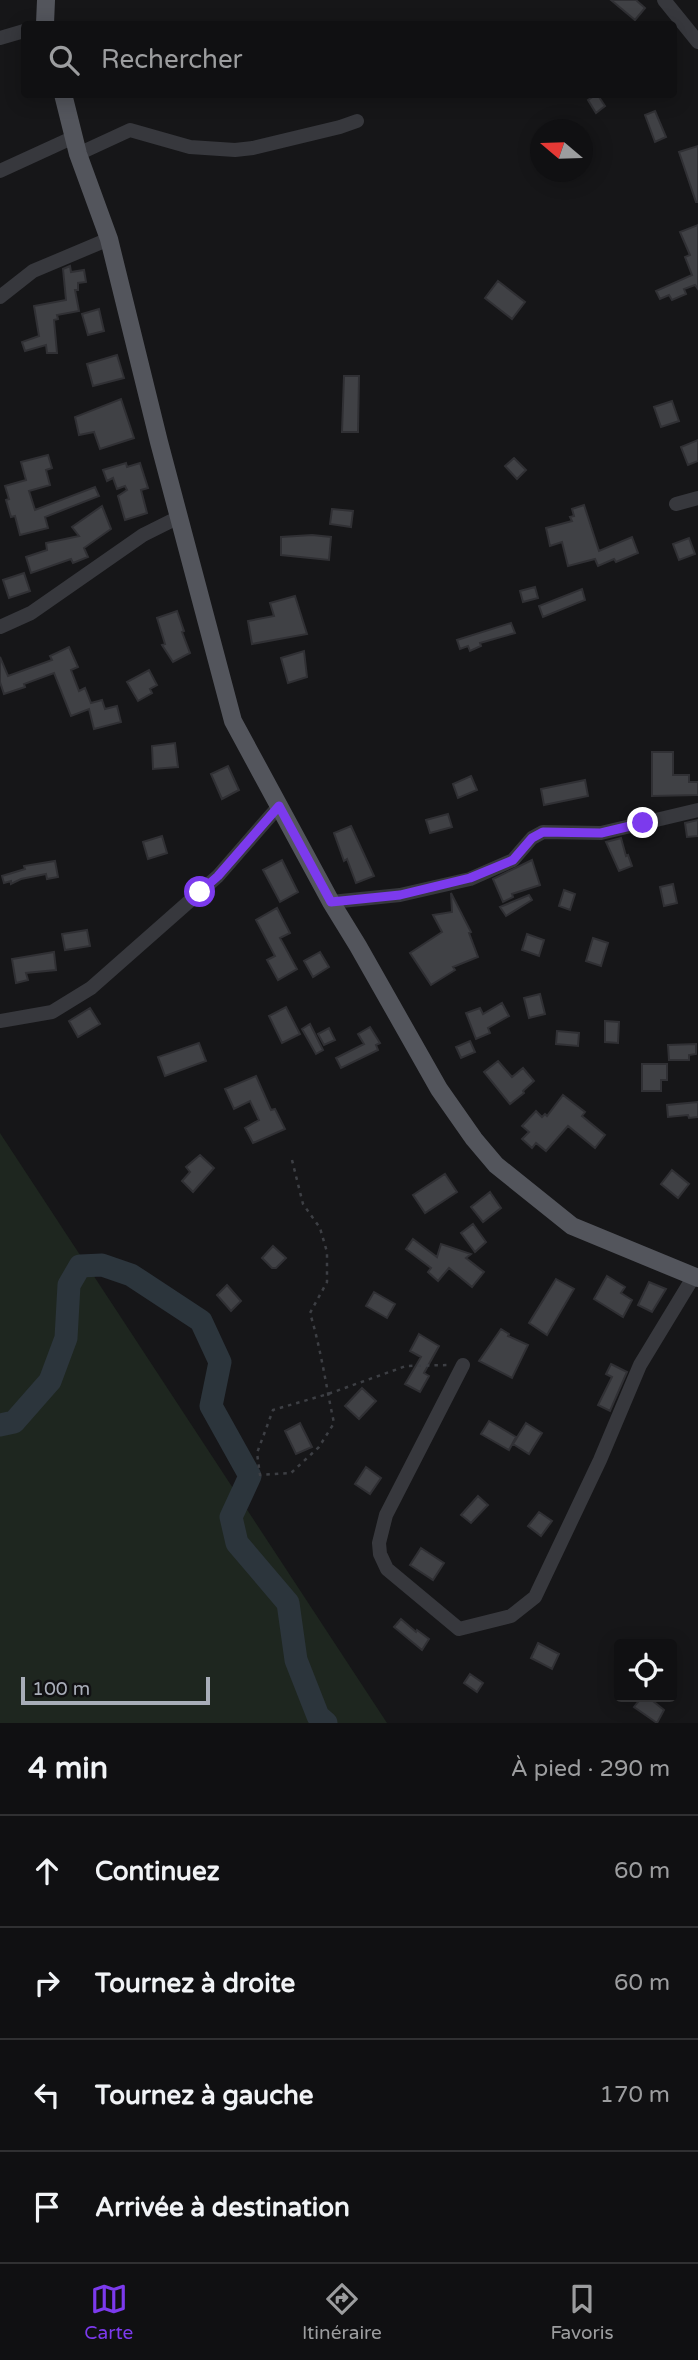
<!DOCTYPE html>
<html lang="fr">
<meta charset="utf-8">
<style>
:root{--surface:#101012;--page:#1e1e20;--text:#f1f3f6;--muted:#9c9d9f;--line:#303032;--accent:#7c3aed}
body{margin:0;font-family:"Varela Round",sans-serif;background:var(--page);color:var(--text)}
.controls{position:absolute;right:21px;bottom:21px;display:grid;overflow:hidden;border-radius:7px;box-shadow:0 4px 18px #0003}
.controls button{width:63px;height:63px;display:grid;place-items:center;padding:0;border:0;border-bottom:2px solid var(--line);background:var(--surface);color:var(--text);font:35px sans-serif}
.compass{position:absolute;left:530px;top:119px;width:63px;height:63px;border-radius:50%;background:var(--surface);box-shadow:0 4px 18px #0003;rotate:289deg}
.scale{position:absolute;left:21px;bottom:18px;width:189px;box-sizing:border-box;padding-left:7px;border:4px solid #a8adb8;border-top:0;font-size:19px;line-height:24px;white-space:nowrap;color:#a8adb8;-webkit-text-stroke:5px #111113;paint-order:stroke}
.stop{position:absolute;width:21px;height:21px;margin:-16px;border:5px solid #7c3aed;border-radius:50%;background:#fff}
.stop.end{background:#7c3aed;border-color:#fff;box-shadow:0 2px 7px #0008}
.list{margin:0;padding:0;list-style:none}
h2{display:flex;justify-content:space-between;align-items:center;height:91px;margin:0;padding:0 28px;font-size:30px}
h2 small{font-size:23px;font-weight:400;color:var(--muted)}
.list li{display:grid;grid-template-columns:46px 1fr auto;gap:21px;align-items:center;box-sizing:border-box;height:112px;padding:0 28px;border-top:2px solid var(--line)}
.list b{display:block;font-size:26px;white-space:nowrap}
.list em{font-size:23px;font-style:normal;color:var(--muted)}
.icon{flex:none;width:38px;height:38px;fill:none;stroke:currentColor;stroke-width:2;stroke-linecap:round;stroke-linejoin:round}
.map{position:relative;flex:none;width:698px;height:1723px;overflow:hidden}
.search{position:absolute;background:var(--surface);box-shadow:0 4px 18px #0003;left:21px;right:21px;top:21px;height:77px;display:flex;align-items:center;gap:18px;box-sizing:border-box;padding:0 24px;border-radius:7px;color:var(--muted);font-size:26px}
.sheet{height:539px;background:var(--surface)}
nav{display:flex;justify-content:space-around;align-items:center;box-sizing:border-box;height:98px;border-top:2px solid var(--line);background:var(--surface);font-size:19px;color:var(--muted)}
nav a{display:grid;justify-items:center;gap:4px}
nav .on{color:var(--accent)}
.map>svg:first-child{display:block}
</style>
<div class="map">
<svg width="698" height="1723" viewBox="0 0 698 1723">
<rect width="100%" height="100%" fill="#161618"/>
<path fill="#1e261f" d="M0,1133L387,1723H0Z"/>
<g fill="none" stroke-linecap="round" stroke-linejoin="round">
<path stroke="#2c353c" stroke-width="23" d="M0,1425L14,1422L50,1381L66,1338L69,1285L80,1266L102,1265L131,1275L201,1321L220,1362L211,1406L250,1476L231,1517L237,1543L288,1603L296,1660L318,1716L326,1723"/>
</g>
<path fill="#404145" stroke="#303034" stroke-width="2" d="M611,0H636L645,8L635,20Z
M597,94L605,106L596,113L588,100Z
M655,111L666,137L655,142L645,115Z
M698,146V202H696L679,152Z
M698,225V289L695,285L684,289L686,294L672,300L669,295L660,299L656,291L692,275L685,257L690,255L680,232Z
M70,266L71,272L84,270L86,282L78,283V290H75L79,311L57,315L58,319L54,320L57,353H47L46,345L25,351L22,342L39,336L34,306L66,300L63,269Z
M498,281L525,302L512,319L485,298Z
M99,309L104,331L88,335L82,314Z
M117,355L124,378L93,386L87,364Z
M344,376H359L358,432H342Z
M121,399L134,438L100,449L94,432L79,435L75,417Z
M672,401L679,421L661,427L654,407Z
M698,440V461L688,465L681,447Z
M48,455L52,468L46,470L50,485L29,491L35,510L95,487L99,496L45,517L48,528L20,535L15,516L11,517L6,500L9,499L5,486L26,480L21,462Z
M514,458L526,470L517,479L505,466Z
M126,463L127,467L140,463L148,488L141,490L147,513L125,520L118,496L127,490L125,486L117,489L113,478L107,481L103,470Z
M584,505L599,551L632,537L638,553L616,562L614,559L598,566L595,559L568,566L562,542L550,546L546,528L572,521L570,517L574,516L572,509Z
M102,506L111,529L84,548L88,557L73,563L71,559L31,573L26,557L47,550L46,543L79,536L72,527Z
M332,509L353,511L351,527L330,524Z
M312,535L331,537L329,560L281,555V537Z
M689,538L695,554L679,560L673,544Z
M24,573L30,591L9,598L3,580Z
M535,587L538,598L523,602L520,591Z
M582,589L585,600L543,617L539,606Z
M295,596L307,634L252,644L248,621L274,616L270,603Z
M177,611L184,631L182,632L190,653L173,662L162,645L165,644L157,618Z
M511,623L515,633L480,643L481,646L470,651L468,646L460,649L457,640Z
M69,647L78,667L71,670L79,691L85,688L91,703L102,700L105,709L117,706L121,722L94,729L89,709L71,716L54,673L24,684L25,687L4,694L0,682V657L8,676L52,660L50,656Z
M304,651L307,677L288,683L281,658Z
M149,670L157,685L150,689L152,693L138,701L127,682Z
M175,743L178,767L153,769L152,746Z
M652,752H673V775H689V782H698V795L652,796Z
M228,766L239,790L222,799L211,774Z
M471,776L477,790L458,798L453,784Z
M585,780L588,796L544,805L541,789Z
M448,814L452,827L430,833L426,820Z
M698,820V836L687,837L685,823Z
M351,826L374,876L356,883L347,859L344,861L334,833Z
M162,836L167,853L148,859L143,842Z
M621,838L626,856L628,855L632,866L619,871L606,842Z
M282,860L298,892L280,902L263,870Z
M532,860L540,885L512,894L513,897L503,902L493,879Z
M55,861L58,877L47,879L46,874L21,879L11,884V881L4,883L2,876L25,869L24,866Z
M673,884L677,903L664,906L660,887Z
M564,890L575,894L570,910L559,906Z
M451,893L471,932L469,933L478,957L453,967L455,970L431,985L410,953L442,932L433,915L452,912Z
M529,895L532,900L506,916L500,907Z
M277,908L290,933L280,938L297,969L278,980L267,960L275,956L256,920Z
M87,930L90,946L65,950L62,934Z
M527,934L544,940L539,956L522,950Z
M593,938L608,943L601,966L586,961Z
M54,952L56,970L26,973L28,980L16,983L12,959Z
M320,952L329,967L313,977L304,961Z
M540,994L545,1014L529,1018L524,998Z
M502,1003L509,1016L488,1028L490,1033L476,1039L466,1013L480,1008L483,1014Z
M286,1007L300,1034L282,1043L269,1016Z
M90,1008L100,1024L78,1037L69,1021Z
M605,1021L619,1022L618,1043L605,1042Z
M310,1024L323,1050L316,1054L302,1029Z
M370,1027L380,1043L376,1045L378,1050L341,1068L336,1058L364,1044L358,1034Z
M329,1028L335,1040L324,1045L318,1034Z
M557,1031L579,1033L578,1046L556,1044Z
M470,1041L475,1052L461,1058L456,1047Z
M199,1043L206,1061L165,1076L158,1057Z
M696,1044V1054L689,1055V1060H669L668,1045Z
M498,1061L512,1077L523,1068L534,1081L523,1091L524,1093L510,1104L484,1072Z
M642,1064H667V1080H661V1091H642Z
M256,1076L271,1110L275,1109L285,1129L253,1143L245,1128L259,1120L250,1101L234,1109L225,1089Z
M563,1095L585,1112L582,1116L605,1135L595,1148L568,1126L546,1151L536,1143L532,1148L522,1139L529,1132L522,1126L536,1111L542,1117L545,1114L547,1116Z
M698,1102V1117L689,1118L688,1115L668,1117L667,1105Z
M200,1155L214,1168L193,1192L182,1181L190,1172L186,1167Z
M672,1170L689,1184L678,1198L661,1184Z
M445,1174L457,1192L425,1213L413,1195Z
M490,1192L501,1208L483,1222L471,1207Z
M473,1224L486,1242L475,1252L461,1233Z
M413,1239L437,1257L441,1244L471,1254L466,1258L484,1272L472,1287L449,1268L438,1281L428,1272L431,1268L406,1249Z
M273,1246L286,1258L276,1268H272L262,1258Z
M607,1276L625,1287L621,1293L632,1300L623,1317L594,1299Z
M556,1279L574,1289L547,1335L529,1323Z
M649,1282L666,1289L652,1312L638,1305Z
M227,1285L241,1301L231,1311L217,1295Z
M374,1292L395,1304L387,1318L366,1306Z
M501,1329L509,1334L508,1336L528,1345L512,1378L479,1361Z
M419,1334L439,1346L424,1373L429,1376L420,1392L405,1384L421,1357L410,1351Z
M611,1364L627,1372L610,1411L598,1405L612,1377L606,1374Z
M362,1388L376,1401L359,1419L345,1406Z
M489,1421L516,1437L509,1450L481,1434Z
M300,1423L312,1447L296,1454L285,1431Z
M526,1423L542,1433L529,1454L513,1444Z
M366,1467L381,1478L370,1494L355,1484Z
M478,1496L488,1505L471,1523L461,1515Z
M539,1512L552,1521L541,1536L528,1526Z
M421,1548L444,1563L433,1580L410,1565Z
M401,1619L416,1632L417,1630L429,1639L422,1650L394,1627Z
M538,1643L559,1654L552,1669L531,1658Z
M470,1674L483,1683L477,1692L464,1683Z
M642,1697H648L664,1710L657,1723L634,1707Z"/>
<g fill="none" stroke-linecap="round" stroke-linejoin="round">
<path stroke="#3d3f44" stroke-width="2.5" stroke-dasharray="3.5 5" stroke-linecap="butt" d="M292,1160L303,1204L320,1228L327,1252V1282L310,1313C321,1349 326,1386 334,1423L319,1447L291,1473L260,1475L257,1453L273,1410L328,1394L406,1366L449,1365"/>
<path stroke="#37383d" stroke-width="14" d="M664,0L698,42
M0,38L24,31
M78,154L130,130L190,147L235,150L253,148L340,127L357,121
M0,171L74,137
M0,297L33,271L109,239
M676,504L698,498
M0,627L31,613L143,535L179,517
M331,902L400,895L470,879L513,860L532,838L543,832L601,833L698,810
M0,1021L52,1012L91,988L218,876L279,806
M463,1365L386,1515L379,1543L380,1554L387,1569L459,1629L511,1616L535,1597L600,1460L640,1365L694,1276"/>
<path stroke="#53555c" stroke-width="18" d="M45,24L46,0
M63,94L78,154L109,239L159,442L233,721L331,902L358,946L439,1089L474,1139L496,1165L572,1226L698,1278"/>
</g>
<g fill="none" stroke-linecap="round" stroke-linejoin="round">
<path stroke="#7c3aed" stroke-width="9" d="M200,892L218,876L279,806L331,902L400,895L470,878L513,860L532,838L543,832L601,833L643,823"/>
</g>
</svg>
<div class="controls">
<button><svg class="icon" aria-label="locate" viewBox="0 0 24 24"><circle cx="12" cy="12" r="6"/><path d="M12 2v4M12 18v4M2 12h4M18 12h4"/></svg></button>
</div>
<svg class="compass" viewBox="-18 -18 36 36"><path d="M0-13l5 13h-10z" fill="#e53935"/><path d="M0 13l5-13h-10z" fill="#9c9d9f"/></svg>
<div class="scale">100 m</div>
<div class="stop" style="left:200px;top:892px"></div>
<div class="stop end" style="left:643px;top:823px"></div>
<div class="search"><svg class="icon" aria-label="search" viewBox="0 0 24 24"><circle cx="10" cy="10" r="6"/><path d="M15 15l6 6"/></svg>Rechercher</div>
</div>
<section class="sheet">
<h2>4 min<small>À pied · 290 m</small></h2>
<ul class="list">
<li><svg class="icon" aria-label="ahead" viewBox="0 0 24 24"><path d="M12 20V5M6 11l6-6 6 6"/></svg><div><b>Continuez</b></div><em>60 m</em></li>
<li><svg class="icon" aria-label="right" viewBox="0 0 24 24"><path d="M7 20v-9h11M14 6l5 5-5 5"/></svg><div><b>Tournez à droite</b></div><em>60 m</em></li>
<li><svg class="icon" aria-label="left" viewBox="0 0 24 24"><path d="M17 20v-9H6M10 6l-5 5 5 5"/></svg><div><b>Tournez à gauche</b></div><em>170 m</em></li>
<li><svg class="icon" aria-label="arrive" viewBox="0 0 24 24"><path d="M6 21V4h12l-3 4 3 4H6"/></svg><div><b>Arrivée à destination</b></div></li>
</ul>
</section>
<nav>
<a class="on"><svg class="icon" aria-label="map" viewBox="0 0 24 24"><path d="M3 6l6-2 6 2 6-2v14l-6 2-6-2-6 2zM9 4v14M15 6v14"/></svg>Carte</a>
<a><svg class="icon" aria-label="directions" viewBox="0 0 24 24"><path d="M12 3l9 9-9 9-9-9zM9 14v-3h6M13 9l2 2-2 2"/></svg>Itinéraire</a>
<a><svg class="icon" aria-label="saved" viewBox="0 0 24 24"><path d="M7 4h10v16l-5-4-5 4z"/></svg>Favoris</a>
</nav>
